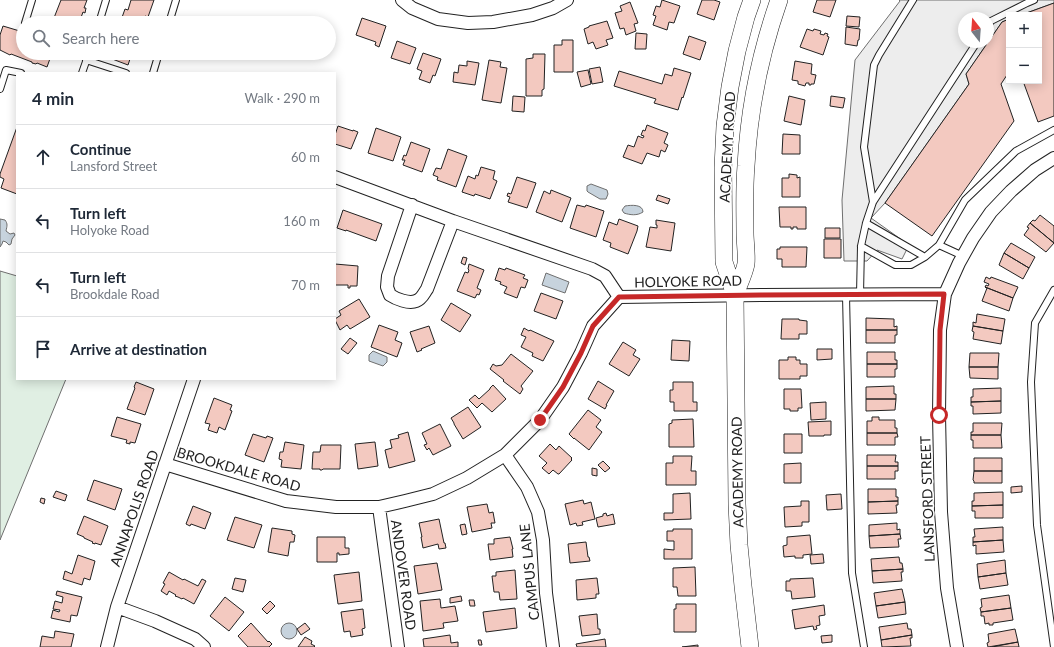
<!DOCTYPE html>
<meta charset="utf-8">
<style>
:root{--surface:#fff;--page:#f2f2f3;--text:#1f2937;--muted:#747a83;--line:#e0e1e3}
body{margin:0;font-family:Lato,sans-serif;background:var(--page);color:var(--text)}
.controls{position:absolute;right:12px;top:12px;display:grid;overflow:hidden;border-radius:0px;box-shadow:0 2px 10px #0003}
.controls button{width:36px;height:36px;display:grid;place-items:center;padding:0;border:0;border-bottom:1px solid var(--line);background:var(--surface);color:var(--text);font:20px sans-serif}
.compass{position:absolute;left:958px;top:12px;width:36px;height:36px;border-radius:50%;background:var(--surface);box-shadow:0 2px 10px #0003;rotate:343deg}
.stop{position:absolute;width:12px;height:12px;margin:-9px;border:3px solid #c62828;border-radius:50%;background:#fff}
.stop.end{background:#c62828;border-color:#fff;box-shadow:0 1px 4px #0008}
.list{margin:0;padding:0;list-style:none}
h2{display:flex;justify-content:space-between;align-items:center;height:52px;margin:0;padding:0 16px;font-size:17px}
h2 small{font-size:13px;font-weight:400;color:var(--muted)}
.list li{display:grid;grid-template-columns:26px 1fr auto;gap:12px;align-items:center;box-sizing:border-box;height:64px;padding:0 16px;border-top:1px solid var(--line)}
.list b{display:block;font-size:15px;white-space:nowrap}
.list p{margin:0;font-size:13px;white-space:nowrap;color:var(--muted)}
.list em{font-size:13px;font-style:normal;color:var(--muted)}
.icon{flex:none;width:22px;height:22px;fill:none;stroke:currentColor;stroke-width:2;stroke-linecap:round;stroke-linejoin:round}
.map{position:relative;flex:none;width:1054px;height:647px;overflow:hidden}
.search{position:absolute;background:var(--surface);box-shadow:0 2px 10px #0003;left:16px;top:16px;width:320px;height:44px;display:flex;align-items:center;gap:10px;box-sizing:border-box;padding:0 14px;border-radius:22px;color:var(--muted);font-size:15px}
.panel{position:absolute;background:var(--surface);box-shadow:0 2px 10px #0003;left:16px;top:72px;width:320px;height:308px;border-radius:0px}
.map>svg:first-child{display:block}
</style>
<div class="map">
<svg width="1054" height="647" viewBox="0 0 1054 647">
<rect width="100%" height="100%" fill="#fff"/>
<path fill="#e0efe3" stroke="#6f6f6f" d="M0,271L17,276V379H66L0,540Z"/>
<path fill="#ededed" stroke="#6f6f6f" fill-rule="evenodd" d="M899,0H1054V3L1021,15H1009V19L1002,22L966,74L969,84L885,203L871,218L909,245L902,259L877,250L867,261H844L842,200L855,60L900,1ZM964,18H988V42H964Z"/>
<path fill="#c7d3dd" stroke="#6f6f6f" d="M591,184L607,190L608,194L606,199H600L588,192L587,191V186Z
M625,206C631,205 643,204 643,212C637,216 630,215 624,213L622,210Z
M0,219L5,220C8,224 7,226 6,231L10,234L14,233L15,235L12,239L11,244L9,245L6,242L3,241L2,244L0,247Z
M546,273L569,282L565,293L542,285Z
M373,351L387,357V362L383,366L369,361V355Z
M281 631a8 8 0 1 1 16 0a8 8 0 1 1-16 0Z"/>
<path fill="#f3c9c0" stroke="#222" d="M61,0H87L84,8H86L85,13L83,12L79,23H52Z
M131,0H154L148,17L145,16L143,23H120L125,9L128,10Z
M662,0L680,6L674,23L669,22L667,30L653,25L656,16L653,15L656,6L660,7Z
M702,0H714L720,2L714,20L697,14Z
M817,0H836L830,17L813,12Z
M630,2L638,23L634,24L636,31L626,35L624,28L620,29L615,13L622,11L620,6Z
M1054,3V116L1038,122L1023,81H1039V15H1021Z
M847,16L860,17L859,27L846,26Z
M362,18L386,26L379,47L375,45L376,42L356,35Z
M1009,19V72L1001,84L1014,121L932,236L885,203L969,84L966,74L1002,22Z
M607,21L613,38L606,40L608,45L596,49L593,42L588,44L584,29L589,27V26Z
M3,26L23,32V53H52L47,67L37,63L36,64L32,63V62L11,54L10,55L0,50V35Z
M846,27L860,29L859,40H858L857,46L845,44Z
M807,29L813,31L814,29L821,31L820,34L824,35L825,33L828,34L827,36L829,37L823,55L800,47Z
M636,33L647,34L646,49H635Z
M689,36L706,42L700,60L683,54Z
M562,40H573V72H554V45H562Z
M397,41L416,48L410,64L391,58Z
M109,53H132L128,65L107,57Z
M423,53L441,59L435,76L433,75L430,83L419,79L422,71L417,69Z
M533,54H545L544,89L542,90V96H526V59L533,58Z
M489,60L501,62L500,67L507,68L501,103L482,100Z
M467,61L479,63L475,85L453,82L454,72L458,73L459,65L467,66Z
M795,61L812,64L811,74L816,75L814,84H811V85H809V83H806L805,86L798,84V81L792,80Z
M600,67L603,82L592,84L589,69Z
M674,68L691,73L683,98L682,97L678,110L654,103L656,99L614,86L619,71L662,84L665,74L672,76Z
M588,70L591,84L581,87L577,72Z
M513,96L525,97L524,112L512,111Z
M789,96L805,100L801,125L784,121Z
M831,96L845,98L843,108L830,106Z
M647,125L668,133L664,143L668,145L665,152L661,150L659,157L647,153L642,164L623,157L628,145L634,147L638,136L643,138L644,136L641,135L643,130L645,131Z
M338,126L353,131V130L358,132L351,149L335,144V135Z
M17,127V194L1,188L4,179L0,177V174Z
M376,128L401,137L393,161L368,153Z
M783,134L800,135V154H782Z
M411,142L430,149L422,172L403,165L405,160H402L404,155L406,156Z
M448,149L467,156L456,187L437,180L438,177L433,175L436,168L441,169Z
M481,167L495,171L493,179L497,181L490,199L475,194L474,196L462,192L468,176L475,179L476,175L478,176Z
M789,174L797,175V178L800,177V197H782V178H789Z
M517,177L536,183L527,208L508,202L510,197L507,196L508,193L511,194Z
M551,190L571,198L562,222L536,212L544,191L550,194Z
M658,195L670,199L668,204L656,200Z
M577,205L585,207L586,205L604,211L596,237L570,228Z
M779,207H806V229H797V227H793V229H791V227H780Z
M343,210L382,224L376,241L346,230V231L337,228Z
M1040,215L1054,226V243L1030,223L1033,220L1035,221Z
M619,219L638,226L637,231L628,254L610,247L611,243L603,240L609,222L617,225Z
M656,220L675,223L671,251L646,247L650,227L657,228V225H656Z
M1030,223L1054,243L1046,252L1024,235L1029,228L1027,227Z
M825,228H840V238H825Z
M824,239H841V258H824Z
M1011,243L1035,257L1029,268L1004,253Z
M780,247H807L806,267H782V259H777V249H780Z
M1004,253L1029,268L1023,279L999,265Z
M463,257L467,258L465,265L461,263Z
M335,264L358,266L357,286H350V288H348V285H335Z
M469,264L484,270L477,288L481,290L479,295L477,294L475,298L457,291L465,272L468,273L469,270L468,269Z
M499,268L505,270L506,268L525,275L523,278L528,280L525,288L521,287L517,298L504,293L507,287L500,284L501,282L495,280Z
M986,277L990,279L991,277L1018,287L1013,298L985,287L986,285L988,286L989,284L984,282Z
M985,287L1013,298L1009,311L982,301L987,288Z
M541,293L563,301L556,319L534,311Z
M359,299L370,317L350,329L347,325L340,330L335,320V319L341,315L339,311Z
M451,303L471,315L460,332L441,320Z
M977,314L1005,319L1003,331L973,326V322L976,323Z
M866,318L894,319V327L897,326V330H866Z
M782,319H799V320L807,321V334H799V339H781Z
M379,325L398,332L395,340L402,343L397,357L371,347Z
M429,326L435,343L421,349L422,350L417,352L410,332Z
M973,326L1003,331L1001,344L973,339L974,332L972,331Z
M524,328L529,331L530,330L554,341L543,361L532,356L533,353L521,347L526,337L521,335Z
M866,330H897V335H895V343H866Z
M350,338L357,343L348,354L341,349Z
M672,340L690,341L689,361L671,360Z
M623,342L636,350L633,355L640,359L629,376L609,364Z
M817,349H832V359L817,360Z
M867,352H895V360H897V364H867Z
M970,353H999L998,367H969Z
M511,354L533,371L521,386L523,389L520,394L503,381L504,380L490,369L493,364L496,366L502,365Z
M788,357H796V360H800V364H807V376H800V379H779V360H788Z
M867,364H897V369H895V377H867Z
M969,367H998V379L970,378Z
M598,381L614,391L606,405H607L605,409L588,399Z
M136,382L154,389L145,415L127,409L135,388L134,387Z
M673,382H693V402H697V411H674V402H670V390H673Z
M493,385L506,399L492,412L482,403L477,408L469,400L475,395L479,399L490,389V388Z
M894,386V394H896V399H866V387Z
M1001,388V401L971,402V397H973V389Z
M784,389H801L802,408H798V411H790V409H784Z
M214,398L232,405L230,410L232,411L225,430L219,427L217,433L208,430L210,424L205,423Z
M866,399H896L895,410L866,411Z
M1001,401V413L973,414V406H971V402Z
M826,402V419L811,420L810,403Z
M468,407L481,427L463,439L454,424V423L451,418Z
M588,410L601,420L596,427L602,432L589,450L574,438V439L569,434Z
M117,417L141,424L135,443L130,442V444L126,443L127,440L111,436Z
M872,417H879V420H895V428H897V433H867V421H872Z
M693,419L694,447H669V424L672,423V420Z
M831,421V435H824V436H809L808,422Z
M973,423H1002L1001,435H971V432H973Z
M440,424L451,446L433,455L429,448L427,450L424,445L427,444L422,433Z
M408,432L415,461L389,468L385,450L392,448L390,440L399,438L398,435Z
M867,433H897L898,437H895V445H867Z
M253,434L266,438L267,436L273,438L264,462L245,455Z
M784,434H802V453H784Z
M971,435H1001L1002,448H973V440H971Z
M285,442L304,445L301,469L281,467L282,460L279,459L280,452H283Z
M375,442L378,466L358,469L355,444Z
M550,444L556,450L559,446L572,458L571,459L572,460L559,474H558L553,470L549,474L542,468L547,463L539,456Z
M321,445H341L340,469H323L322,470H320V469H312L313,452H320Z
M867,455H896L895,462H898V466H867Z
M673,456H692L691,471H696V485H666V463H673Z
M974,458H1002V471H974Z
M603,461L610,468L605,472L598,465Z
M801,463V483H784V464Z
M867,466H898V471H895V479H867Z
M592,468L597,469V476L592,475Z
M974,471H1002V483H974V481L973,480Z
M94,480L122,489L115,510L87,500Z
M1022,486V492L1011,493V487Z
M868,489H896V497H898V501L868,502Z
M56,491L67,495L65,501L53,497Z
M1003,492V505L972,506V501H974V493Z
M690,493L691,519L664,520V513H673V494Z
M841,494L842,509L827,510L826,495Z
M41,498L45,499L44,504L40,502Z
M583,500L584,504L591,502L595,519L582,522L583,525L577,526L576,523L570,525L565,504Z
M801,501H809V522H802V526L785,527L784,507L801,506Z
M898,501V505H896L897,513L868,514V502Z
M487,504L489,513L493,512L495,523H491L492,528L472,532L467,507Z
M1003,505V518H975V511H972V506Z
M193,506L211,513L205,529L191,524L190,526L186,524Z
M606,513L607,516L613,514L615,524L598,527L596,518L603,516V514Z
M84,516L108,526L101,545L95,543V544L92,543L93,542L84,538V537L77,534Z
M235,517L262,525L254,548L227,540Z
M439,519L444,543H445L446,548L439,549L438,544L423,548L421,537H422L419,523Z
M897,523V530L900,529V534L869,536V525Z
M465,524L467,534L462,535L460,525Z
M1003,527V540L973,542V537H975L974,529Z
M272,528L292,531V534L295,535L294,542H290L288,556L268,552Z
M673,529H692V559H664V549L674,550V541H667V531H673Z
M900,534L901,539H898L899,547L870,548L869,536Z
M810,535L812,554L803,555V558H795V556L784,557L783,546L787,545V537Z
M317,537H345V548H349V554L339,555V553H337V562H317Z
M510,537L513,549H512L513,557L490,560L488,544H494V539Z
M1003,540L1004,552L976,554V545L973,546V542Z
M586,542L588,557H589L590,561L570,563L568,544Z
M823,554L824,563L811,564L810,555Z
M78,555L95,561L90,580L84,578L82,585L63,579L65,571L72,574Z
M899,557L900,563H902L903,569L872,571L871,559Z
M1005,560L1006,573L978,577L977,564Z
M437,563L442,590L418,594L414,566Z
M695,567L696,596H678L677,587H673V568Z
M903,569V572H901L902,581L873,583L872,571Z
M515,570L517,599L500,600L499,592H494L492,576H496V572Z
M169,572L183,580L184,579L198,586L202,579L206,581L194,604L183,598L182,599L178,597L175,596L176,595L169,591L167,595L161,591L165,584L163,583Z
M359,572L362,601L338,604L334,575Z
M1006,573L1008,585L980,589L978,577Z
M235,578L246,580L243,592L232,589Z
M597,578L599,594H596V598L577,600L576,580Z
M813,578L815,597L792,599L791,591H786V581H790V579Z
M902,589L905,602L876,606L874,593Z
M57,591L82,597L77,616L71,615L70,622L51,618L53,610L59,612L60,610L53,609L55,601L62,603L63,597L56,595Z
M1009,595L1011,608L981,612L980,608L982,607L981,599Z
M461,596L462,601L450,603V598Z
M225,597L244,612L229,631L210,616Z
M440,599L441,608L455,606L458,621L443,623L444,628L423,631L420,601Z
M469,600H474L475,606H470Z
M270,601L275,606L267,614L262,609Z
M905,602L906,614L878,618L876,606Z
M676,604H696V632H674V609H676Z
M824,605L825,615L819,616L820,625L816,626L817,629L814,630L813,626L795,629L792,610Z
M515,608L517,628L486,632L483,612Z
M1011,608L1013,620L993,623V625H989V623L985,624L984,616H981V612Z
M363,609L365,628L362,629L363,635L351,637L350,631L344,632L341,612Z
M597,614L598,629H600V634L582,636L579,616Z
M251,623L268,642L269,641L272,644L269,647H248L238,636Z
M305,623L310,629L301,635L297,629Z
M907,623L908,629H911L912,635L881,640L879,627Z
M1015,629L1018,642L988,647L987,643L989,642L988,634Z
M55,631L74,634L71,647H40L42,636L54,638Z
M450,635L451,643L458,642V647H424L423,639Z
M832,635V642L822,643L821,636Z
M912,635V638H910L911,646L882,647L881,640Z
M305,637L312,641L311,644L315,646L314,647H298Z
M605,639L606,647H577L576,644Z
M478,640H481L482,645H479Z
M1018,642L1019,647H992Z
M698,645V647H682Z"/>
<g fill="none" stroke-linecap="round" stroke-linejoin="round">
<defs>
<path id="service" d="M25,23L32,0
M99,23L106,0
M169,23L176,0
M988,26L991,21L1027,3L1034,0
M86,60L126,73
M82,73L89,53
M153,73L159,53
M0,89L6,70L21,73
M873,202L864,147L874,65L879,55L913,0
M866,223L925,257L939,245L963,256
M939,245L965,200L1016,151L1054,130
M861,246L895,265H911L925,257
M1054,290L1035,323L1031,382L1037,525L1054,647
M846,295L852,573L864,647
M860,295L861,246L866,223L873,202L977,42"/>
<path id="minor" d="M402,0L412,8L438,19L468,23L493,22L532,15L553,8L567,0
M335,177L453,221L592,269L605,276L619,297L761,295L945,294
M412,205L388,276L387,287L390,295C396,299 409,304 416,301C422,299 424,293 427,289L453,221
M505,455L527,487L538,512L543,540L546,593L553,647
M165,464L286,501L336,507H379L405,501L433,494L467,478L505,455L540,420L563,387L581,353L593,326L619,297
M379,507L398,647
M117,607L155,621L195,639L204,647
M107,647L117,607L194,379
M957,647L947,588L941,512L939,415L940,330L945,294L959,263L973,238L991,212L1011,191L1035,170L1054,158"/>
<path id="secondary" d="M735,295C738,286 744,274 746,264C747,255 745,242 745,233C745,211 744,189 746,166C749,109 760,54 779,0
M750,647L743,586L739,545L737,504L735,295L724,262L723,168L725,126L730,87L737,51L746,17L752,0"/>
</defs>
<use href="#service" stroke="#222" stroke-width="8"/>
<use href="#minor" stroke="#222" stroke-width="14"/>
<use href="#secondary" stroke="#222" stroke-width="18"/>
<use href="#service" stroke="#fff" stroke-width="6"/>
<use href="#minor" stroke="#fff" stroke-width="12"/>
<use href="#secondary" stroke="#fff" stroke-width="17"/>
</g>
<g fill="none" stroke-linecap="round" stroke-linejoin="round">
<path stroke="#c62828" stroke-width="5" d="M540,420L563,387L581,353L593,326L619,297L761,295L944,294L940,330L939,415"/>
</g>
<g text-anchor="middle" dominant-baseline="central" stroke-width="3" stroke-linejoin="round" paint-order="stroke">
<g font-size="14" fill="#222" stroke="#fff">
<text transform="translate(727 147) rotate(-87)">ACADEMY ROAD</text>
<text transform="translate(688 281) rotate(-1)">HOLYOKE ROAD</text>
<text transform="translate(239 469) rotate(16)">BROOKDALE ROAD</text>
<text transform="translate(737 472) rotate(-91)">ACADEMY ROAD</text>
<text transform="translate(927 499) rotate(-92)">LANSFORD STREET</text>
<text transform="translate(134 508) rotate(-71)">ANNAPOLIS ROAD</text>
<text transform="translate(529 572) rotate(-96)">CAMPUS LANE</text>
<text transform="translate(404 575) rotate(82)">ANDOVER ROAD</text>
</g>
</g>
</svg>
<div class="controls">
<button>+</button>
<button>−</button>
</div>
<svg class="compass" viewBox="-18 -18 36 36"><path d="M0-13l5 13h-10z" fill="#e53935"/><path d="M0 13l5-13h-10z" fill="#747a83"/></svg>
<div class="stop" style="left:939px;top:415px"></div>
<div class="stop end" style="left:540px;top:420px"></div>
<div class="search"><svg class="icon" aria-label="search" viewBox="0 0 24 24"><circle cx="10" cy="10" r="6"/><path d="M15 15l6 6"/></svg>Search here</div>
<section class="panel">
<h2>4 min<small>Walk · 290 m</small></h2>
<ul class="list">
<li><svg class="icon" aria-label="ahead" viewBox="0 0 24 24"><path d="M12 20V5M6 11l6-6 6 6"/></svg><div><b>Continue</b><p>Lansford Street</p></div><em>60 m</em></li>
<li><svg class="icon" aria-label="left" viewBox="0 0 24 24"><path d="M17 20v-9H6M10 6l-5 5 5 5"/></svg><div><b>Turn left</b><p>Holyoke Road</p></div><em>160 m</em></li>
<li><svg class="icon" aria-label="left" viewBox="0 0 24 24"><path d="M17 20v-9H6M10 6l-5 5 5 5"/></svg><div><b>Turn left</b><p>Brookdale Road</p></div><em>70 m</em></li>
<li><svg class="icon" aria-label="arrive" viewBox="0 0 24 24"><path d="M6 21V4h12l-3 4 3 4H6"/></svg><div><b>Arrive at destination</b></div></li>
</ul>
</section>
</div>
